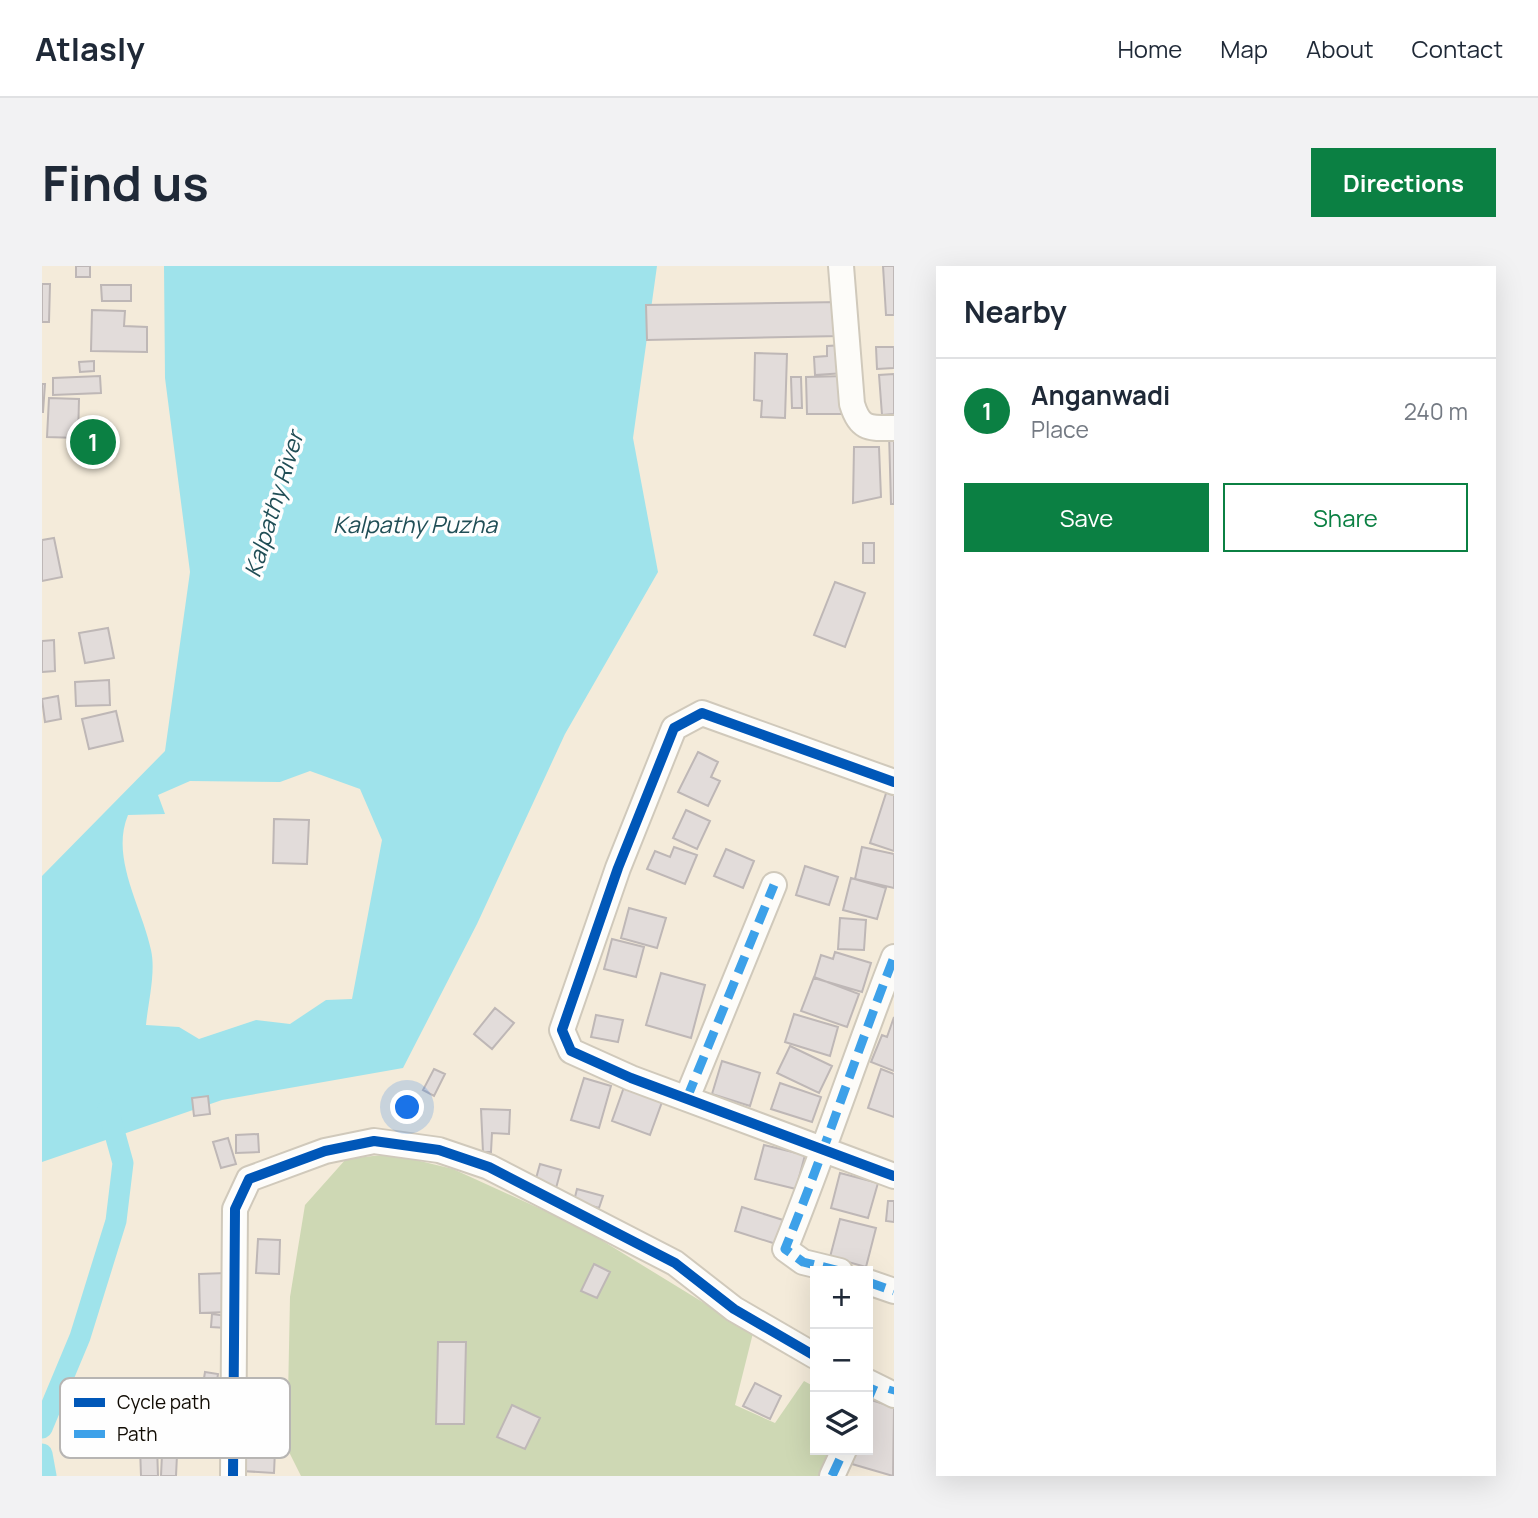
<!DOCTYPE html>
<meta charset="utf-8">
<style>
:root{--surface:#fff;--page:#f2f2f3;--text:#1f2937;--muted:#747a83;--line:#e0e1e3;--accent:#0b8043}
body{margin:0;font-family:Manrope,sans-serif;background:var(--page);color:var(--text)}
.controls{position:absolute;right:21px;bottom:21px;display:grid;overflow:hidden;border-radius:0px;box-shadow:0 7px 28px #0002}
.controls button{width:63px;height:63px;display:grid;place-items:center;padding:0;border:0;border-bottom:2px solid var(--line);background:var(--surface);color:var(--text);font:35px sans-serif}
.you{position:absolute;left:366px;top:842px;width:24px;height:24px;margin:-18px;border:5px solid #fff;border-radius:50%;background:#1a73e8;box-shadow:0 0 0 10px #1a73e833}
.badge{display:grid;place-items:center;width:46px;height:46px;border-radius:50%;background:var(--accent);color:#fff;font-size:23px;font-weight:700}
.pin{position:absolute;translate:-50% -50%;border:4px solid #fff;box-shadow:0 2px 7px #0006}
.list{margin:0;padding:0;list-style:none}
h2{display:flex;justify-content:space-between;align-items:center;height:91px;margin:0;padding:0 28px;font-size:30px}
h2 small{font-size:23px;font-weight:400;color:var(--muted)}
.list li{display:grid;grid-template-columns:46px 1fr auto;gap:21px;align-items:center;box-sizing:border-box;height:105px;padding:0 28px;border-top:2px solid var(--line)}
.list b{display:block;font-size:26px;white-space:nowrap}
.list p{margin:0;font-size:23px;white-space:nowrap;color:var(--muted)}
.list em{font-size:23px;font-style:normal;color:var(--muted)}
.actions{display:flex;gap:14px;padding:21px 28px}
.actions a{flex:1;padding:16px 0;border:2px solid var(--accent);border-radius:0px;text-align:center;font-size:24px;color:var(--accent)}
.actions .main{background:var(--accent);color:#fff}
.icon{flex:none;width:38px;height:38px;fill:none;stroke:currentColor;stroke-width:2;stroke-linecap:round;stroke-linejoin:round}
.map{position:relative;flex:none;width:852px;height:1210px;overflow:hidden;border-radius:0px}
header{display:flex;align-items:center;gap:42px;box-sizing:border-box;height:98px;padding:0 35px;background:var(--surface);border-bottom:2px solid var(--line)}
header strong{font-size:33px}
nav{display:flex;gap:38px;margin-inline-start:auto;font-size:24px}
.intro{display:flex;align-items:center;justify-content:space-between;box-sizing:border-box;height:168px;padding:0 42px}
h1{margin:0;font-size:49px}
.button{padding:18px 32px;border-radius:0px;background:var(--accent);color:#fff;font-size:24px;font-weight:700}
main{display:flex;gap:42px;padding:0 42px}
aside{flex:1;background:var(--surface);border-radius:0px;box-shadow:0 7px 28px #0002}
.map>svg:first-child{display:block}
</style>
<header>
<strong>Atlasly</strong>
<nav><a>Home</a><a>Map</a><a>About</a><a>Contact</a></nav>
</header>
<div class="intro"><h1>Find us</h1><a class="button">Directions</a></div>
<main>
<div class="map">
<svg width="852" height="1210" viewBox="0 0 852 1210">
<rect width="100%" height="100%" fill="#f4ebda"/>
<path fill="#ced8b4" d="M349,888L411,903L538,961L711,1067L693,1139L733,1157L762,1115L773,1121V1184H791L777,1210H259L245,1182L248,1031L263,939L304,893Z"/>
<path fill="#9fe3eb" fill-rule="evenodd" d="M122,0H615L591,172L616,306L523,468L435,658L361,802L180,834L0,896V610L123,485L148,306L123,112ZM268,505L318,523L340,574L310,733L284,734L248,758L214,754L157,773L137,761L104,759C106,737 114,706 109,684C100,641 68,592 86,549L123,548L116,529L148,515L238,516Z"/>
<g fill="none" stroke-linecap="round" stroke-linejoin="round">
<path stroke="#9fe3eb" stroke-width="21" d="M0,1162L38,1071L74,955L81,897L66,843
M0,1188L4,1210"/>
</g>
<path fill="#e2dcda" stroke="#beb7b6" stroke-width="2" d="M34,0H48V11H34Z
M841,0H852V49H844Z
M0,18H8L7,56H0Z
M59,19H89V35H60Z
M797,36L798,70L605,74L604,39Z
M50,44L83,45L82,60L105,61V86L49,85Z
M802,79L803,107L773,109L772,91L785,90V80Z
M834,81H852V102L835,103Z
M713,87L745,88L743,152L719,151L720,135L712,134Z
M52,95V105L38,106L37,96Z
M852,108V148L840,149L837,109Z
M58,110L59,127L11,129V112Z
M804,110L805,148H765L764,111Z
M749,111H759L760,142H750Z
M0,118H3L1,146H0Z
M7,132L37,133L36,172L5,171Z
M61,167L62,182L41,184L40,169Z
M847,167H852V238H849Z
M812,181H837L839,231L811,237Z
M12,272L20,311L0,315V274Z
M821,277H832V297H821Z
M793,316L823,327L803,381L772,369Z
M66,362L72,392L43,397L37,367Z
M12,374L13,405L0,406V375Z
M67,414L68,439L34,440L33,416Z
M16,430L19,453L3,456L0,433Z
M74,445L81,475L47,483L40,453Z
M656,486L676,496L669,511L678,515L666,540L636,526Z
M848,515L852,516V585L828,577Z
M644,544L668,555L655,583L631,572Z
M232,553L267,554L265,598L231,597Z
M632,581L655,589L643,618L605,603L613,585L628,591Z
M820,581L852,588V622L813,613Z
M684,583L712,595L701,622L672,610Z
M763,600L796,611L787,639L754,629Z
M809,612L844,622L835,653L801,644Z
M587,642L624,652L615,682L579,672Z
M798,652L824,654L822,684L796,683Z
M570,673L602,681L594,711L562,703Z
M793,686L829,697L820,726L772,712L779,689L791,693Z
M619,707L663,719L649,772L604,759Z
M772,711L817,728L805,761L759,745Z
M453,742L472,757L450,783L432,768Z
M752,748L796,761L788,790L743,776Z
M554,749L581,754L576,776L549,771Z
M852,751V805L829,796L840,769L845,771Z
M748,780L790,800L777,827L735,807Z
M680,795L718,807L708,840L670,828Z
M392,803L403,808L392,830L381,824Z
M839,803L852,808V851L826,842Z
M542,812L569,820L557,862L529,854Z
M738,817L779,831L770,856L729,843Z
M582,821L620,836L608,869L570,855Z
M166,830L168,848L152,850L150,832Z
M439,843L468,844L467,868L450,867L449,886H441Z
M216,868L217,886L194,887V869Z
M186,872L194,898L179,902L171,876Z
M722,879L763,889L754,923L713,913Z
M498,898L519,904L514,922L493,916Z
M798,907L836,917L826,952L789,942Z
M535,923L561,930L557,942L532,935Z
M846,935H852V956L844,955Z
M700,941L741,954L734,978L693,965Z
M798,953L834,962L824,1001L788,991Z
M216,973L238,974L237,1008L214,1007Z
M552,998L568,1006L555,1032L539,1025Z
M184,1007L186,1046L158,1047L157,1008Z
M170,1048L185,1050L184,1062L169,1061Z
M396,1076H424L422,1158H394Z
M163,1106L176,1108L173,1128L160,1125Z
M713,1117L739,1130L728,1153L701,1140Z
M829,1134L852,1141L851,1210L810,1198L814,1184H826V1145Z
M470,1139L498,1152L483,1183L455,1171Z
M115,1180L116,1210H99L98,1181Z
M201,1182L233,1184L232,1207L200,1205Z
M120,1188L135,1189L134,1210H119Z"/>
<g fill="none" stroke-linecap="round" stroke-linejoin="round">
<defs>
<path id="minor" d="M799,0L810,138C818,164 827,162 852,162
M852,516L660,447L632,462L576,602L520,764L529,785L589,812L852,910
M645,832L732,619
M798,1005L761,996L743,983C782,887 814,788 852,691
M826,1016L852,1025
M826,1116L852,1129
M191,1210L193,943L207,913L283,885L332,875L397,884L447,901L633,997L692,1043L773,1090
M790,1210L802,1184"/>
</defs>
<use href="#minor" stroke="#d0c9bb" stroke-width="28"/>
<use href="#minor" stroke="#fdfcf9" stroke-width="24"/>
<path stroke="#3da1e9" stroke-width="9" stroke-dasharray="18 9" stroke-linecap="butt" d="M645,832L732,619
M798,1005L761,996L743,983C782,887 814,788 852,691
M826,1016L852,1025
M850,1128L852,1121
M826,1133L832,1119
M790,1210L802,1184"/>
<defs>
<path id="cycleway" d="M852,516L660,447L632,462L576,602L520,764L529,785L589,812L852,910
M191,1210L193,943L207,913L283,885L332,875L397,884L447,901L633,997L692,1043L773,1090"/>
</defs>
<use href="#cycleway" stroke="#fefefe" stroke-width="15"/>
<use href="#cycleway" stroke="#0057b8" stroke-width="10"/>
</g>
<g text-anchor="middle" dominant-baseline="central" stroke-width="7" stroke-linejoin="round" paint-order="stroke">
<g font-size="23" font-style="italic" fill="#204e56" stroke="#fefefe">
<text transform="translate(231 238) rotate(-73)">Kalpathy River</text>
<text x="373" y="258">Kalpathy Puzha</text>
</g>
</g>
<rect x="18" y="1112" width="230" height="80" rx="10" fill="#fefefe" stroke="#b7b5b3" stroke-width="2"/>
<rect x="32" y="1132" width="31" height="9" fill="#0057b8"/>
<rect x="32" y="1164" width="31" height="8" fill="#3da1e9"/>
<g font-size="19" fill="#100b03">
<text x="75" y="1143">Cycle path</text>
<text x="75" y="1175">Path</text>
</g>
</svg>
<div class="controls">
<button>+</button>
<button>−</button>
<button><svg class="icon" aria-label="layers" viewBox="0 0 24 24"><path d="M12 4l9 5-9 5-9-5zM3 14l9 5 9-5"/></svg></button>
</div>
<div class="you"></div>
<div class="pin badge" style="left:51px;top:176px">1</div>
</div>
<aside>
<h2>Nearby<small></small></h2>
<ul class="list">
<li><span class="badge">1</span><div><b>Anganwadi</b><p>Place</p></div><em>240 m</em></li>
</ul>
<div class="actions"><a class="main">Save</a><a>Share</a></div>
</aside>
</main>
